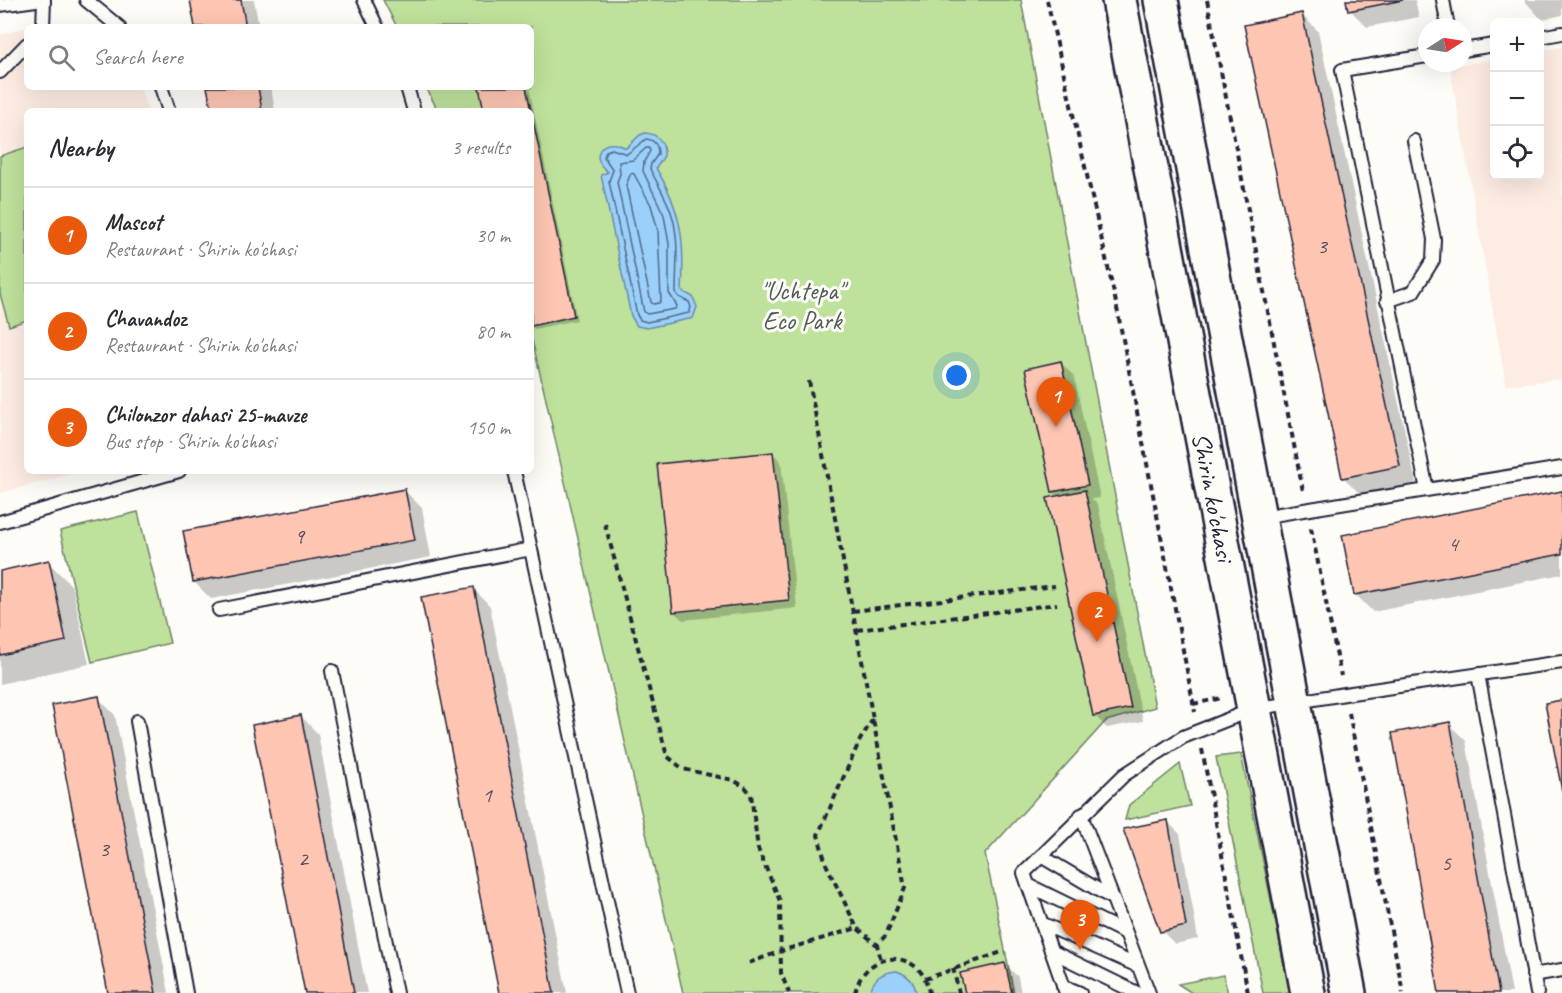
<!DOCTYPE html>
<meta charset="utf-8">
<style>
:root{--surface:#fff;--page:#f7f7f7;--text:#2b2b33;--muted:#7c7c81;--line:#e1e1e2;--accent:#ea580c}
body{margin:0;font-family:Caveat,sans-serif;background:var(--page);color:var(--text)}
.controls{position:absolute;right:18px;top:18px;display:grid;overflow:hidden;border-radius:9px;box-shadow:0 6px 24px #0002}
.controls button{width:54px;height:54px;display:grid;place-items:center;padding:0;border:0;border-bottom:2px solid var(--line);background:var(--surface);color:var(--text);font:30px sans-serif}
.compass{position:absolute;left:1418px;top:18px;width:54px;height:54px;border-radius:50%;background:var(--surface);box-shadow:0 6px 24px #0002;rotate:78deg}
.you{position:absolute;left:957px;top:376px;width:21px;height:21px;margin:-15px;border:4px solid #fff;border-radius:50%;background:#1a73e8;box-shadow:0 0 0 9px #1a73e833}
.badge{display:grid;place-items:center;width:39px;height:39px;border-radius:50%;background:var(--accent);color:#fff;font-size:20px;font-weight:700}
.pin{position:absolute;translate:-50% -50px;filter:drop-shadow(0 2px 3px #0008)}
.pin::after{content:'';position:absolute;top:32px;width:21px;height:18px;background:inherit;clip-path:polygon(0 0,100% 0,50% 100%)}
.list{margin:0;padding:0;list-style:none}
h2{display:flex;justify-content:space-between;align-items:center;height:78px;margin:0;padding:0 24px;font-size:26px}
h2 small{font-size:20px;font-weight:400;color:var(--muted)}
.list li{display:grid;grid-template-columns:39px 1fr auto;gap:18px;align-items:center;box-sizing:border-box;height:96px;padding:0 24px;border-top:2px solid var(--line)}
.list b{display:block;font-size:22px;white-space:nowrap}
.list p{margin:0;font-size:20px;white-space:nowrap;color:var(--muted)}
.list em{font-size:20px;font-style:normal;color:var(--muted)}
.icon{flex:none;width:33px;height:33px;fill:none;stroke:currentColor;stroke-width:2;stroke-linecap:round;stroke-linejoin:round}
.map{position:relative;flex:none;width:1562px;height:993px;overflow:hidden}
.search{position:absolute;background:var(--surface);box-shadow:0 6px 24px #0002;left:24px;top:24px;width:510px;height:66px;display:flex;align-items:center;gap:15px;box-sizing:border-box;padding:0 21px;border-radius:9px;color:var(--muted);font-size:22px}
.panel{position:absolute;background:var(--surface);box-shadow:0 6px 24px #0002;left:24px;top:108px;width:510px;height:366px;border-radius:9px}
.map>svg:first-child{display:block}
</style>
<div class="map">
<svg width="1562" height="993" viewBox="0 0 1562 993">
<rect width="100%" height="100%" fill="#fdfcf7"/>
<filter id="ink" filterUnits="userSpaceOnUse"><feTurbulence type="fractalNoise" baseFrequency=".0167" numOctaves="2"/><feDisplacementMap in="SourceGraphic" scale="12" xChannelSelector="R" yChannelSelector="G"/><feConvolveMatrix kernelMatrix="1 2 1 2 8 2 1 2 1" color-interpolation-filters="sRGB"/></filter>
<g filter="url(#ink)">
<path fill="#fdece2" d="M27,27V87H140L148,111H27V471H82L0,493V35Z
M1562,47V379L1506,385L1450,67L1494,59V176H1540V51Z"/>
<path fill="#bee19b" stroke="#70826b" stroke-width="1.5" d="M383,0H1021L1155,707L1106,721L985,854L1014,993H683L531,335V111H438L426,87H531V27H397Z
M27,147V320L9,326L0,294V156Z
M138,512L170,643L92,662L60,531Z
M1241,754L1290,993H1263L1216,757Z
M1180,764L1190,806L1125,820L1129,805Z
M1223,975L1228,993H1192L1178,984Z"/>
<path fill="#9ad0f9" stroke="#6a8aad" stroke-width="1.5" d="M645,133C658,134 665,142 664,156L656,168C682,211 685,241 682,291L693,297L697,307L693,318L647,328L637,326L631,316L601,175L608,172C587,157 603,134 626,148L640,135Z
M897,971C908,975 915,981 916,993H870C873,978 882,972 897,971Z"/>
<path fill="#0003" d="M192,0H254L259,27H197Z
M1348,0H1415L1419,17L1367,27L1350,10Z
M1524,0H1562V15L1542,20Z
M1301,14L1318,31L1416,483L1361,495L1344,478Z
M209,87H271L275,111H213Z
M483,87H529L577,320L534,329L531,326V111H485Z
M1061,363L1074,376L1100,498L1092,499L1098,505L1143,721L1107,728L1094,715L1058,497L1053,492Z
M773,453L781,462L797,608L683,620L674,612Z
M405,491L422,508L431,557L211,599L194,582Z
M1562,492V574L1373,612L1356,595Z
M48,562L72,586L89,664L0,684V573Z
M473,588L490,606L567,993H501Z
M98,698L115,715L169,993H110Z
M301,716L318,734L367,993H306Z
M1449,724L1466,741L1512,993H1441Z
M1167,821L1180,834L1198,939L1175,944L1162,931Z
M1005,964L1018,977L1021,993H966Z"/>
<g fill="none" stroke-linecap="round" stroke-linejoin="round">
<path stroke="#526887" stroke-width="1.5" d="M646,139C655,140 658,145 658,154L651,164L650,169C657,183 666,197 671,212C680,238 676,266 676,293L679,297L689,302L691,307L689,313L647,322L640,320L637,315L609,181L613,170L604,157L606,151L612,149L627,154Z
M646,148H649L650,151L644,162L643,171L664,215L669,244V293L677,306L675,309L647,314L644,312L617,182L620,174L619,162L633,160Z
M631,173L634,174L651,205L658,231L661,300L659,303L653,304L651,302L626,185Z"/>
</g>
<path fill="#fdc5b2" stroke="#22223b" stroke-width="1.5" d="M190,0H241L246,27H195Z
M1346,0H1403L1348,11Z
M1302,13L1400,466L1342,478L1244,25Z
M207,87H258L262,111H212Z
M479,87H526L574,316L531,326V111H484Z
M1061,361L1088,485L1052,492L1025,369Z
M773,452L789,600L673,612L657,464Z
M405,489L415,540L193,582L183,531Z
M1085,490L1131,708L1093,716L1047,498Z
M1562,491V554L1354,595L1342,535Z
M49,560L66,641L0,655V571Z
M474,587L554,993H499L421,597Z
M99,696L156,993H108L52,705Z
M1562,700V791L1545,703Z
M301,715L354,993H305L252,725Z
M1450,722L1499,993H1439L1392,733Z
M1168,820L1186,926L1160,932L1123,829Z
M1005,963L1012,993H965L960,973Z"/>
<g fill="none" stroke-linecap="round" stroke-linejoin="round">
<defs>
<path id="lane" d="M86,0L119,27
M364,0L377,27
M1443,0L1448,27
M0,5L36,0
M43,27L44,0
M1540,37L1562,33
M1463,50L1494,45
M0,72L27,44
M161,87L169,111
M407,87L414,111
M1387,301L1413,292L1433,260L1434,239L1414,141
M514,471L627,993
M1427,490L1342,70L1427,56
M1261,517L1562,468
M0,522L179,471
M219,610L531,549
M332,671L396,993
M1478,674L1537,993
M137,721L186,993
M1081,815L1149,993
M1041,856L1112,898
M1028,885L1126,933
M1041,923L1138,966
M1051,951L1137,993
M1533,975L1562,970
M1063,986L1080,993
M1066,993L1024,873L1124,775L1183,737L1254,709L1345,694L1562,662"/>
<path id="secondary" d="M1119,0L1308,993
M1161,0L1349,993"/>
</defs>
<use href="#lane" stroke="#22223b" stroke-width="16"/>
<use href="#secondary" stroke="#22223b" stroke-width="38"/>
<path stroke="#22223b" stroke-width="4" stroke-dasharray="6 4.5" stroke-linecap="butt" d="M1047,0L1115,298L1195,712
M1207,0L1303,491
M809,381L905,888L886,935L877,945L881,960
M605,524L667,756L683,769L733,780L745,787L751,794L758,849L780,901L781,973L789,993
M1311,528L1341,676
M853,611L1055,586
M857,630L1057,604
M1193,704L1222,698
M1349,713L1403,993
M873,719L860,740L818,835L826,864L857,928L877,945
M1202,749L1248,993
M749,963L781,951L857,928
M953,968L959,993
M925,979L1002,952
M855,993C864,948 923,947 929,993"/>
<use href="#lane" stroke="#fdfcf7" stroke-width="12"/>
<use href="#secondary" stroke="#fdfcf7" stroke-width="33"/>
</g>
</g>
<g text-anchor="middle" dominant-baseline="central" stroke-width="6" stroke-linejoin="round" paint-order="stroke">
<g font-size="22" fill="#594b59">
<text x="1322" y="246">3</text>
<text x="299" y="536">9</text>
<text x="1453" y="544">4</text>
<text x="487" y="795">1</text>
<text x="104" y="849">3</text>
<text x="303" y="859">2</text>
<text x="1446" y="863">5</text>
</g>
<g font-size="26" fill="#515b58" stroke="#fdfcf7">
<text x="802" y="290">"Uchtepa"<tspan x="802" dy="30">Eco Park</tspan></text>
</g>
<g font-size="26" fill="#22223b" stroke="#fdfcf7">
<text transform="translate(1213 497) rotate(79)">Shirin ko'chasi</text>
</g>
</g>
</svg>
<div class="controls">
<button>+</button>
<button>−</button>
<button><svg class="icon" aria-label="locate" viewBox="0 0 24 24"><circle cx="12" cy="12" r="6"/><path d="M12 2v4M12 18v4M2 12h4M18 12h4"/></svg></button>
</div>
<svg class="compass" viewBox="-18 -18 36 36"><path d="M0-13l5 13h-10z" fill="#e53935"/><path d="M0 13l5-13h-10z" fill="#7c7c81"/></svg>
<div class="you"></div>
<div class="pin badge" style="left:1056px;top:427px">1</div>
<div class="pin badge" style="left:1097px;top:642px">2</div>
<div class="pin badge" style="left:1080px;top:950px">3</div>
<div class="search"><svg class="icon" aria-label="search" viewBox="0 0 24 24"><circle cx="10" cy="10" r="6"/><path d="M15 15l6 6"/></svg>Search here</div>
<section class="panel">
<h2>Nearby<small>3 results</small></h2>
<ul class="list">
<li><span class="badge">1</span><div><b>Mascot</b><p>Restaurant · Shirin ko'chasi</p></div><em>30 m</em></li>
<li><span class="badge">2</span><div><b>Chavandoz</b><p>Restaurant · Shirin ko'chasi</p></div><em>80 m</em></li>
<li><span class="badge">3</span><div><b>Chilonzor dahasi 25-mavze</b><p>Bus stop · Shirin ko'chasi</p></div><em>150 m</em></li>
</ul>
</section>
</div>
